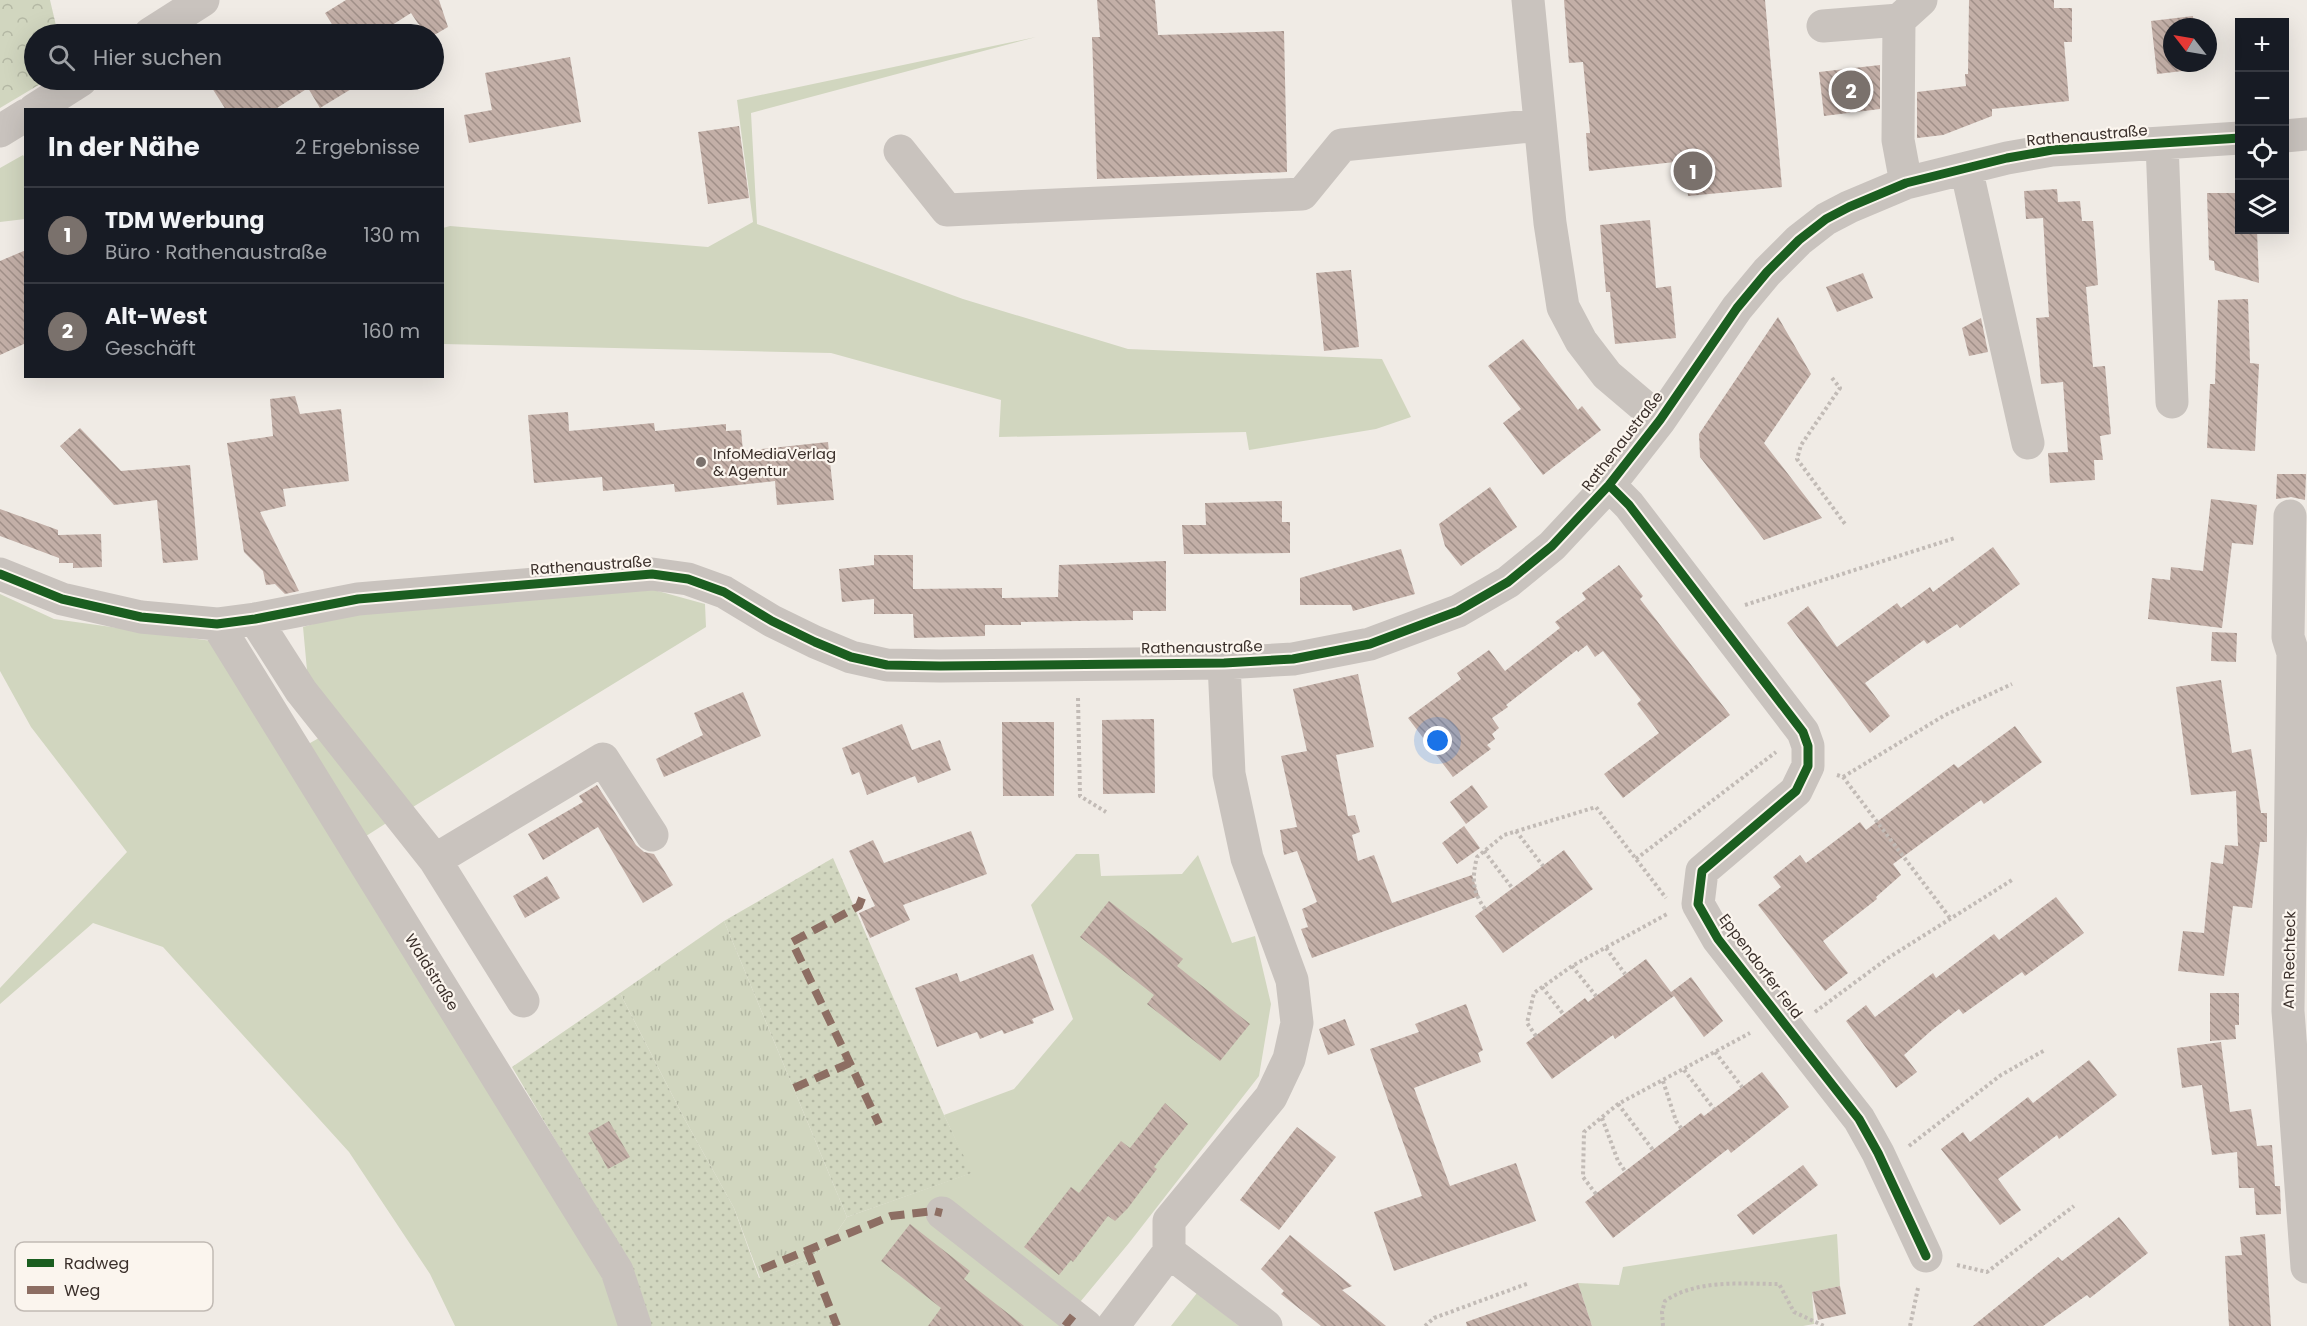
<!DOCTYPE html>
<html lang="de">
<meta charset="utf-8">
<style>
:root{--surface:#171b24;--page:#242831;--text:#f1f3f6;--muted:#9ea1a6;--line:#363941;--accent:#7a716c}
body{margin:0;font-family:Poppins,sans-serif;background:var(--page);color:var(--text)}
.controls{position:absolute;right:18px;top:18px;display:grid;overflow:hidden;border-radius:0px;box-shadow:0 6px 24px #0002}
.controls button{width:54px;height:54px;display:grid;place-items:center;padding:0;border:0;border-bottom:2px solid var(--line);background:var(--surface);color:var(--text);font:30px sans-serif}
.compass{position:absolute;left:2163px;top:18px;width:54px;height:54px;border-radius:50%;background:var(--surface);box-shadow:0 6px 24px #0002;rotate:301deg}
.you{position:absolute;left:1438px;top:741px;width:21px;height:21px;margin:-15px;border:4px solid #fff;border-radius:50%;background:#1a73e8;box-shadow:0 0 0 9px #1a73e833}
.badge{display:grid;place-items:center;width:39px;height:39px;border-radius:50%;background:var(--accent);color:#fff;font-size:20px;font-weight:700}
.pin{position:absolute;translate:-50% -50%;border:3px solid #fff;box-shadow:0 2px 6px #0006}
.list{margin:0;padding:0;list-style:none}
h2{display:flex;justify-content:space-between;align-items:center;height:78px;margin:0;padding:0 24px;font-size:26px}
h2 small{font-size:20px;font-weight:400;color:var(--muted)}
.list li{display:grid;grid-template-columns:39px 1fr auto;gap:18px;align-items:center;box-sizing:border-box;height:96px;padding:0 24px;border-top:2px solid var(--line)}
.list b{display:block;font-size:22px;white-space:nowrap}
.list p{margin:0;font-size:20px;white-space:nowrap;color:var(--muted)}
.list em{font-size:20px;font-style:normal;color:var(--muted)}
.icon{flex:none;width:33px;height:33px;fill:none;stroke:currentColor;stroke-width:2;stroke-linecap:round;stroke-linejoin:round}
.map{position:relative;flex:none;width:2307px;height:1326px;overflow:hidden}
.search{position:absolute;background:var(--surface);box-shadow:0 6px 24px #0002;left:24px;top:24px;width:420px;height:66px;display:flex;align-items:center;gap:15px;box-sizing:border-box;padding:0 21px;border-radius:33px;color:var(--muted);font-size:22px}
.panel{position:absolute;background:var(--surface);box-shadow:0 6px 24px #0002;left:24px;top:108px;width:420px;height:270px;border-radius:0px}
.map>svg:first-child{display:block}
</style>
<div class="map">
<svg width="2307" height="1326" viewBox="0 0 2307 1326">
<defs>
<pattern id="forest-crowns" width="20" height="18" patternUnits="userSpaceOnUse" patternTransform="scale(1.5)"><rect width="20" height="18" fill="#d1d6bf"/><path d="M2 6a3 3 0 1 1 6 0M12 15a3 3 0 1 1 6 0" fill="none" stroke="#b4b8a4"/></pattern>
<pattern id="park-tufts" width="24" height="20" patternUnits="userSpaceOnUse" patternTransform="scale(1.5)"><rect width="24" height="20" fill="#d1d6bf"/><path d="M3 7l-1-3M5 7V3M7 7l1-3M15 17l-1-3M17 17v-4M19 17l1-3" fill="none" stroke="#b4b8a4"/></pattern>
<pattern id="garden-dots" width="8" height="8" patternUnits="userSpaceOnUse" patternTransform="scale(1.5)"><rect width="8" height="8" fill="#d1d6bf"/><path d="M2 2h.1M6 6h.1" fill="none" stroke="#b4b8a4" stroke-width="1.8" stroke-linecap="round"/></pattern>
<pattern id="building-back-hatch" width="6" height="6" patternUnits="userSpaceOnUse" patternTransform="scale(1.5)"><rect width="6" height="6" fill="#c3afa7"/><path d="M-1 5l2 2M0 0l6 6M5-1l2 2" fill="none" stroke="#a08f88"/></pattern>
</defs>
<rect width="100%" height="100%" fill="#f0ebe5"/>
<path fill="#d1d6bf" d="M1036,37L751,113L757,224L963,299L1128,349L1382,359L1411,417L1376,429L1249,450L1246,432L999,437L1001,400L831,353L443,344V228L450,226L708,247L753,222L737,100Z
M23,155L26,160L25,219L0,222V168Z
M647,588L705,604L706,627L408,810L308,681L303,627L358,611Z
M0,594L54,619L219,642L584,1224L619,1326H455L430,1274L349,1152L163,947L93,923L0,1004V988L127,852L31,727L0,671Z
M326,734L388,822L363,838L303,747Z
M1076,854H1099L1101,876L1182,874L1198,855L1232,943L1255,936L1271,1004L1259,1076L1129,1243L1066,1319L1073,1326H832L806,1260L829,1244L847,1217L971,1173L944,1115L1014,1089L1073,1019L1031,905Z
M1837,1234L1840,1286L1812,1292L1814,1324L1803,1326H1592L1578,1283L1619,1285L1623,1267Z
M1197,1293L1239,1326H1171Z"/>
<path fill="url(#forest-crowns)" d="M0,0H50L58,34H34V80H47L0,108Z"/>
<path fill="url(#park-tufts)" d="M724,921L847,1217L829,1244L806,1260L760,1278L734,1208L684,1118L620,993Z"/>
<path fill="url(#garden-dots)" d="M833,858L944,1115L972,1173L847,1217L724,921Z
M620,993L684,1118L734,1208L759,1278L806,1260L833,1326H649L605,1224L512,1067Z"/>
<path fill="url(#building-back-hatch)" d="M346,0H439L448,27L436,34H425L411,13L378,34H338L325,13Z
M1097,0H1155L1158,35L1284,31L1287,172L1097,179L1092,37H1100Z
M1564,0H1765L1782,187L1688,196L1685,161L1589,171L1586,133H1590L1583,62L1569,63Z
M1969,0H2054V8H2072V42H2064L2069,101L1992,109V116L1943,135L1917,138V92L1966,86L1965,74H1968Z
M2193,16L2194,27H2172V63H2199L2200,69L2157,74L2151,21Z
M570,57L581,122L469,143L464,115L492,110L485,73Z
M1880,65V109L1824,116L1819,72Z
M207,80H366L320,108L308,88L274,110H226Z
M739,126L749,198L708,204L698,132Z
M2057,189L2058,202L2080,201L2082,221H2093L2098,285L2086,287L2093,367L2105,366L2111,434L2100,436L2103,460H2094L2095,480L2050,483L2048,453L2068,452L2063,382L2041,384L2036,318L2049,317L2043,218L2026,219L2024,191Z
M2207,193H2240V230H2257L2259,283L2215,270L2214,261L2209,260Z
M1650,220L1656,288L1671,286L1676,338L1615,344L1610,292H1606L1600,225Z
M26,250V343L0,355V261Z
M1351,270L1359,347L1324,351L1316,273Z
M1863,273L1873,298L1837,312L1826,287Z
M2248,299L2250,363L2259,364L2255,451L2207,448L2210,384H2215L2218,300Z
M1778,317L1811,374L1764,443L1822,518L1764,540L1700,457L1699,434Z
M1981,318L1988,352L1969,356L1962,328Z
M1523,339L1578,410L1582,406L1601,430L1543,475L1503,423L1521,409L1488,366Z
M295,396L300,414L341,409L349,481L283,489L286,506L260,512L299,591L285,594L275,584L266,585L263,571L244,552L227,443L273,436L270,399Z
M568,412L569,431L654,423L655,431L726,424V431L741,430L743,451L828,442L834,500L777,505L775,481L675,492L674,484L603,491L602,477L534,483L528,415Z
M80,428L121,471L190,465L198,560L163,563L157,500L114,505L60,446Z
M2277,474H2306L2305,500L2291,497L2276,499Z
M1490,487L1517,527L1461,566L1445,546L1439,524Z
M2211,499L2257,505L2253,545L2232,543L2222,628L2148,619L2152,578L2170,580L2171,567L2203,571Z
M1282,501V522H1290V553L1184,554L1182,525H1206L1205,503Z
M0,509L58,530V535L101,534L102,567L73,568V563H59V558L0,536Z
M1993,547L2020,584L1960,628L1957,624L1927,644L1924,640L1865,683L1890,716L1870,733L1787,623L1808,606L1837,647L1897,603L1901,608L1930,587L1933,592Z
M1401,549L1415,594L1353,611L1351,605H1300V578Z
M874,555H913V589L1002,588V598L1058,597L1059,565L1166,561V611H1133V620L1021,622V625H985V636L914,638L913,614H874V599L842,602L839,569L874,565Z
M1619,565L1643,596L1640,599L1730,715L1623,798L1604,774L1659,733L1637,704L1641,700L1603,651L1595,657L1587,645L1578,652L1577,650L1506,705L1508,707L1492,718L1499,728L1492,734L1495,739L1487,745L1491,749L1453,777L1408,718L1461,679L1457,673L1489,650L1505,671L1560,628L1555,622L1586,599L1582,593Z
M2212,632L2237,633L2236,662L2211,661Z
M1358,674L1374,747L1336,755L1348,816L1355,815L1360,832L1352,835L1358,861L1374,855L1392,903L1472,875L1479,896L1312,958L1301,929L1308,927L1302,909L1317,902L1297,851L1284,855L1280,830L1297,827L1281,756L1307,751L1293,689Z
M2221,680L2232,753L2251,749L2261,813H2267V842H2260L2252,908L2233,906L2224,976L2178,971L2183,931L2204,933L2211,862L2223,864L2225,845L2238,846L2236,791L2191,795L2176,687Z
M743,692L761,736L664,777L656,759L703,735L694,713Z
M1154,719L1155,793L1103,794L1102,720Z
M1002,722H1054V796H1003Z
M902,724L912,750L940,740L951,770L918,783L915,776L867,795L859,772L852,775L842,748Z
M2015,726L2042,762L1984,804L1981,800L1893,864L1901,875L1876,897L1877,899L1823,941L1848,973L1825,991L1758,905L1781,887L1773,877L1800,855L1806,863L1860,822L1866,830L1954,764L1958,768Z
M597,785L636,845L644,852L654,854L673,885L643,903L598,827L543,860L528,834L583,802L579,796Z
M1472,785L1488,807L1466,824L1450,802Z
M1464,826L1480,848L1457,864L1442,843Z
M971,831L987,874L903,905L910,920L870,938L859,913L875,906L849,851L873,840L884,863Z
M1564,850L1593,889L1503,953L1475,916Z
M547,876L560,898L525,918L513,896Z
M2056,897L2084,933L2025,976L2022,972L1963,1014L1959,1009L1932,1030L1904,1055L1917,1072L1896,1088L1846,1021L1866,1005L1875,1017L1933,973L1936,978L1994,934L1999,940Z
M1109,901L1183,959L1177,966L1250,1024L1220,1061L1147,1004L1154,995L1080,937Z
M1033,954L1054,1010L1032,1019L1034,1023L1004,1034L1002,1030L980,1039L977,1032L937,1047L915,988L957,973L960,982Z
M1646,959L1671,992L1691,977L1723,1021L1704,1037L1674,996L1615,1039L1613,1035L1552,1079L1526,1043L1585,998L1588,1002Z
M2210,993H2239V1025H2235L2236,1039L2210,1041Z
M1466,1004L1483,1050L1478,1053L1481,1062L1414,1088L1450,1186L1516,1163L1536,1221L1394,1271L1374,1212L1422,1196L1370,1049L1419,1032L1415,1024Z
M1345,1019L1355,1045L1328,1055L1319,1029Z
M2221,1042L2230,1112L2251,1109L2257,1146L2272,1145L2275,1186H2280L2281,1214L2256,1215L2254,1188H2239L2237,1152L2212,1155L2202,1085L2182,1088L2177,1048Z
M2089,1060L2117,1095L2059,1139L2057,1135L1998,1179L2021,1210L2000,1225L1941,1149L1963,1132L1970,1142L2028,1097L2033,1103Z
M1762,1072L1789,1107L1731,1153L1728,1149L1724,1152L1613,1238L1585,1202L1701,1113L1704,1116Z
M1165,1103L1188,1124L1154,1167L1157,1169L1128,1208L1115,1221L1108,1216L1073,1262L1071,1260L1059,1275L1024,1247L1071,1187L1079,1193L1121,1141L1130,1148Z
M609,1121L630,1157L608,1169L588,1133Z
M1297,1127L1336,1157L1279,1230L1240,1200Z
M1803,1165L1818,1185L1753,1235L1737,1215Z
M2119,1217L2148,1253L2090,1298L2087,1295L2043,1326H1973L2058,1257L2062,1261Z
M910,1224L970,1271L964,1279L1024,1326H928L941,1308L881,1261Z
M2265,1234L2271,1326H2229L2225,1256L2242,1255L2240,1237Z
M1290,1235L1352,1286L1342,1290L1386,1326H1321L1281,1294L1284,1291L1261,1269Z
M1578,1283L1592,1326H1467L1466,1322Z
M1840,1286L1846,1314L1818,1320L1812,1292Z"/>
<g fill="none" stroke-linecap="round" stroke-linejoin="round">
<path stroke="#c2bbb6" stroke-width="4" stroke-dasharray="3 3" stroke-linecap="butt" d="M1832,378L1840,388L1801,445L1797,459L1845,524
M1745,605L1955,538
M1078,698L1080,796L1106,812
M1837,775L1843,777L1950,918
M1843,777L1945,715L2012,684
M1516,831L1543,866
M1484,851L1513,889
M1636,859L1776,752
M1485,909C1472,891 1472,878 1477,857L1504,835L1596,807L1666,898
M1606,948L1625,974
M1572,966L1596,996
M1542,987L1564,1015
M1815,1012L1888,958L2012,880
M1536,1036L1527,1023L1534,993L1572,966L1669,913
M1715,1052L1742,1087
M1684,1070L1714,1109
M1663,1081L1676,1121L1681,1128
M1618,1104L1653,1150
M1602,1118L1618,1161L1625,1171
M1909,1146L2001,1075L2045,1050
M1596,1194L1583,1177L1584,1132L1618,1104L1750,1033
M1957,1265L1987,1272L2074,1206
M1425,1326L1434,1318L1529,1283
M1663,1326L1662,1312L1665,1301C1697,1279 1742,1284 1779,1284L1794,1312L1824,1326
M1910,1326L1918,1288"/>
<path stroke="#c9c3be" stroke-width="33" d="M1528,0L1550,223L1563,307L1581,341L1607,375L1660,420
M1823,26L1899,20
M150,34L203,0
M34,110L81,80
M0,131L26,115
M2284,136L2307,134
M2162,143L2172,402
M900,151L947,210L1302,194L1342,145L1540,125
M1966,168L2028,443
M1906,183L1898,140L1899,20L1921,0
M1609,485L1629,505L1803,732L1808,746V766L1796,791L1702,871L1698,904L1718,939L1859,1119L1878,1153L1926,1256
M2290,516L2288,637L2293,653L2288,1011L2307,1267
M0,574L62,599L141,617L217,624L255,619L358,599L652,574L688,579L724,592L772,621L815,642L851,657L887,665L940,666L1224,663L1293,659L1370,644L1458,611L1508,582L1552,546L1609,485L1660,420L1737,308L1767,272L1799,240L1826,219L1849,207L1906,183L2007,158L2052,150L2240,138
M255,619L301,691L435,860L523,1001
M217,624L617,1271L635,1326
M435,860L603,759L652,835
M942,1213L1086,1326
M1169,1252V1221L1271,1097L1289,1059L1297,1023L1292,980L1247,858L1229,774L1224,663
M1169,1252L1266,1326
M1113,1326L1169,1252"/>
<path stroke="#8d6e63" stroke-width="8" stroke-dasharray="15 8" stroke-linecap="butt" d="M862,898L859,906L792,942L879,1124
M794,1088L850,1063
M807,1250L837,1326
M762,1269L891,1216L934,1211L942,1213
M1065,1326L1073,1316"/>
<defs>
<path id="cycleway" d="M1609,485L1629,505L1803,732L1808,746V766L1796,791L1702,871L1698,904L1718,939L1859,1119L1878,1153L1926,1256
M0,574L62,599L141,617L217,624L255,619L358,599L652,574L688,579L724,592L772,621L815,642L851,657L887,665L940,666L1224,663L1293,659L1370,644L1458,611L1508,582L1552,546L1609,485L1660,420L1737,308L1767,272L1799,240L1826,219L1849,207L1906,183L2007,158L2052,150L2240,138"/>
</defs>
<use href="#cycleway" stroke="#fbf5ee" stroke-width="13"/>
<use href="#cycleway" stroke="#1b5e20" stroke-width="9"/>
</g>
<circle fill="#7a716c" stroke="#fbf5ee" stroke-width="2" cx="701" cy="462" r="6"/>
<g text-anchor="middle" dominant-baseline="central" stroke-width="4.5" stroke-linejoin="round" paint-order="stroke">
<g font-size="15" fill="#3b302b" stroke="#fbf5ee">
<text transform="translate(2087 135) rotate(-5)">Rathenaustraße</text>
<text transform="translate(1622 441) rotate(-52)">Rathenaustraße</text>
<text transform="translate(591 565) rotate(-4)">Rathenaustraße</text>
<text transform="translate(1202 647) rotate(-1)">Rathenaustraße</text>
<text transform="translate(2289 960) rotate(-89)">Am Rechteck</text>
<text transform="translate(1761 966) rotate(53)">Eppendorfer Feld</text>
<text transform="translate(432 972) rotate(58)">Waldstraße</text>
</g>
<g font-size="15" fill="#3b302b" stroke="#fbf5ee" text-anchor="start">
<text x="713" y="453">InfoMediaVerlag<tspan x="713" dy="17">&amp; Agentur</tspan></text>
</g>
</g>
<rect x="15" y="1242" width="198" height="69" rx="9" fill="#fbf5ee" stroke="#c1bab4" stroke-width="1.5"/>
<rect x="27" y="1259" width="27" height="8" fill="#1b5e20"/>
<rect x="27" y="1286" width="27" height="8" fill="#8d6e63"/>
<g font-size="16" fill="#3b302b">
<text x="64" y="1269">Radweg</text>
<text x="64" y="1296">Weg</text>
</g>
</svg>
<div class="controls">
<button>+</button>
<button>−</button>
<button><svg class="icon" aria-label="locate" viewBox="0 0 24 24"><circle cx="12" cy="12" r="6"/><path d="M12 2v4M12 18v4M2 12h4M18 12h4"/></svg></button>
<button><svg class="icon" aria-label="layers" viewBox="0 0 24 24"><path d="M12 4l9 5-9 5-9-5zM3 14l9 5 9-5"/></svg></button>
</div>
<svg class="compass" viewBox="-18 -18 36 36"><path d="M0-13l5 13h-10z" fill="#e53935"/><path d="M0 13l5-13h-10z" fill="#9ea1a6"/></svg>
<div class="you"></div>
<div class="pin badge" style="left:1693px;top:171px">1</div>
<div class="pin badge" style="left:1851px;top:90px">2</div>
<div class="search"><svg class="icon" aria-label="search" viewBox="0 0 24 24"><circle cx="10" cy="10" r="6"/><path d="M15 15l6 6"/></svg>Hier suchen</div>
<section class="panel">
<h2>In der Nähe<small>2 Ergebnisse</small></h2>
<ul class="list">
<li><span class="badge">1</span><div><b>TDM Werbung</b><p>Büro · Rathenaustraße</p></div><em>130 m</em></li>
<li><span class="badge">2</span><div><b>Alt-West</b><p>Geschäft</p></div><em>160 m</em></li>
</ul>
</section>
</div>
